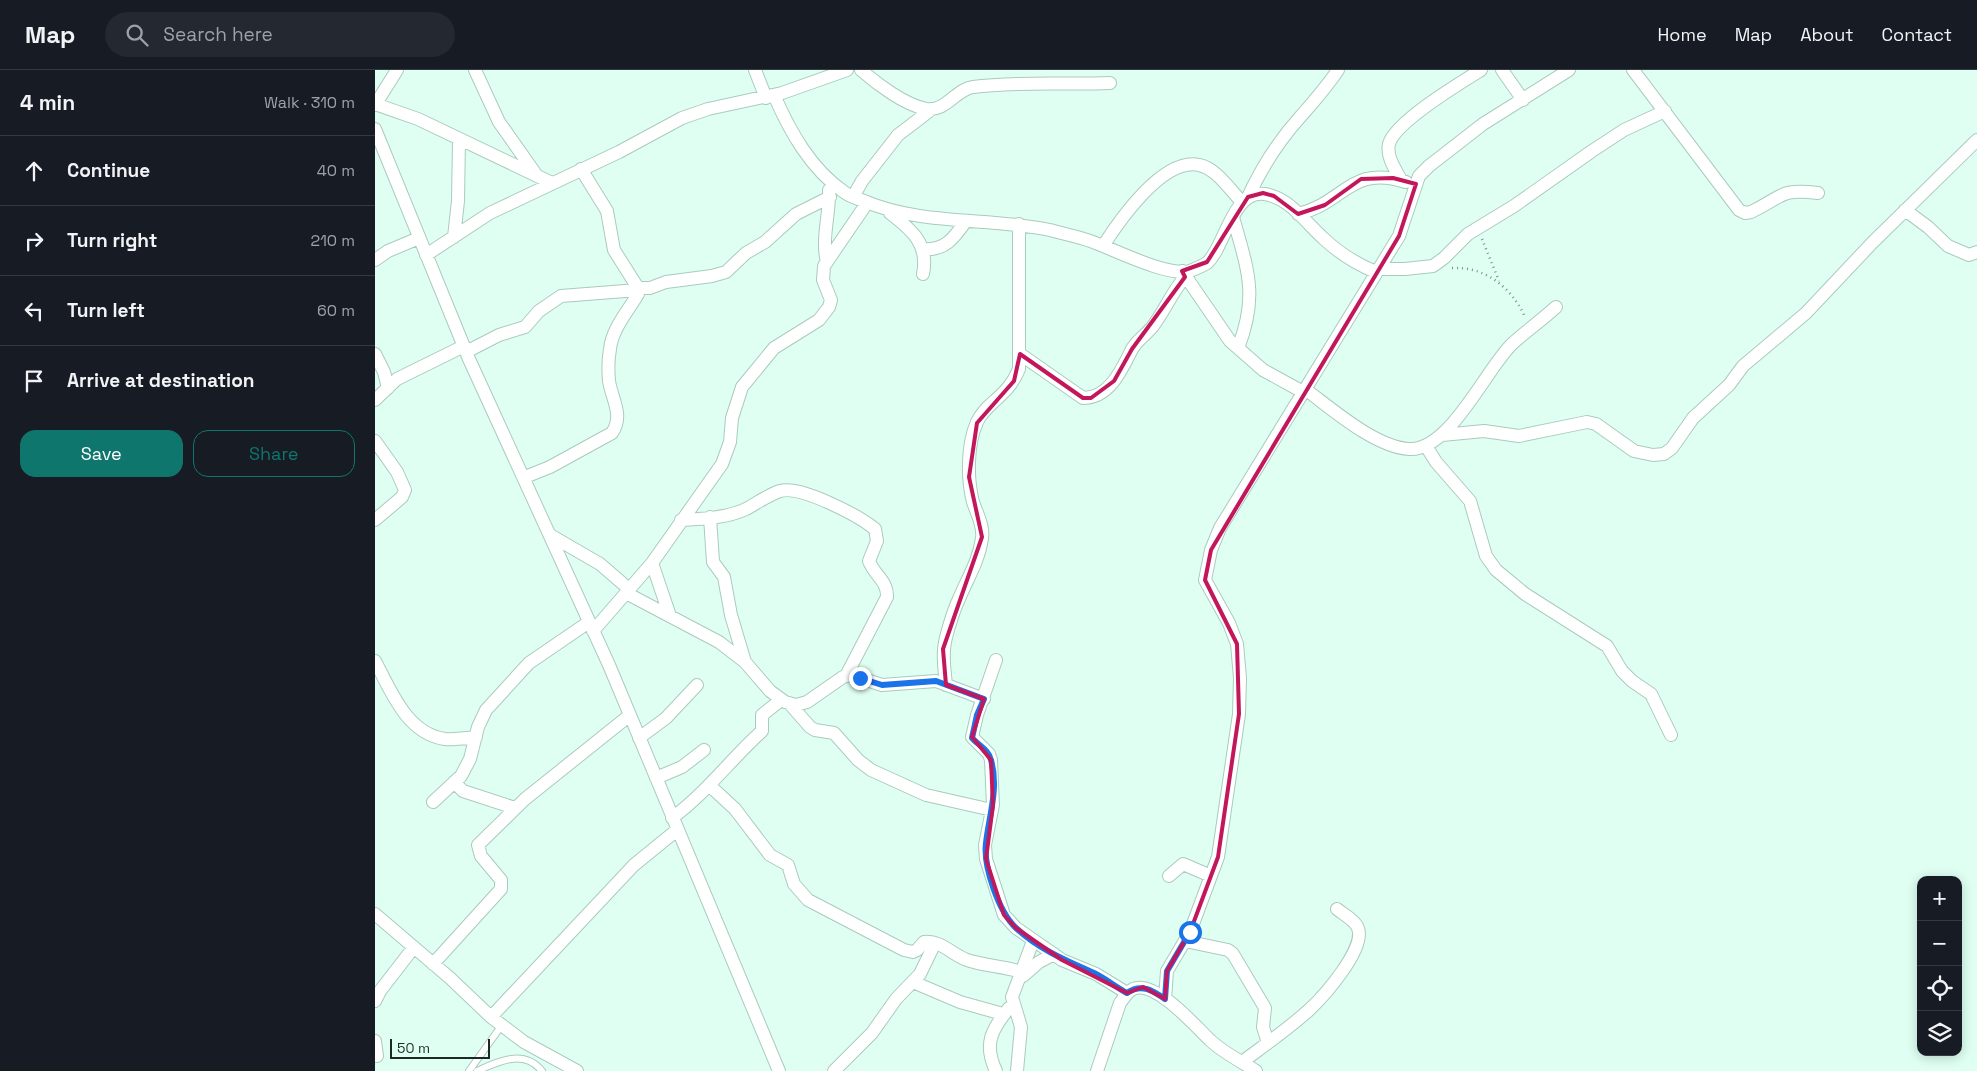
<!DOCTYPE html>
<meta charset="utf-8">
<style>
:root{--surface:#171b24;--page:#242831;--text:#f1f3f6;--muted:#9ea1a6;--line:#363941;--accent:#0f766e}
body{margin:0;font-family:"Space Grotesk",sans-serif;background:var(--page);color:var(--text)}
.controls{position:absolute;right:15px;bottom:15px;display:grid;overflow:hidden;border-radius:10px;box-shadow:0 2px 12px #0003}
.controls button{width:45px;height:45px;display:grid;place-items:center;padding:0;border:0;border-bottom:1px solid var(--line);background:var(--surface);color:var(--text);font:25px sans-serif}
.scale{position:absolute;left:15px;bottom:12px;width:100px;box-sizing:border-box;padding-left:5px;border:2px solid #1d2925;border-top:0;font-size:14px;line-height:18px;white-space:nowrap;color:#1d2925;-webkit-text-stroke:4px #dffff3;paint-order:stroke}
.stop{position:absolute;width:15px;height:15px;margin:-11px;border:4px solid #1a73e8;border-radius:50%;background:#fff}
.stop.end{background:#1a73e8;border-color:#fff;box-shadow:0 1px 5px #0008}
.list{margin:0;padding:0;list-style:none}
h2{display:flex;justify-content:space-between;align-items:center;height:65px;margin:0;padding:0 20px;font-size:21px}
h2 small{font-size:16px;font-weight:400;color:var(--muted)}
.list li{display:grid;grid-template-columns:32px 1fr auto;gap:15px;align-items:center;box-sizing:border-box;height:70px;padding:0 20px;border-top:1px solid var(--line)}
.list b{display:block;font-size:19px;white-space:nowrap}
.list em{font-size:16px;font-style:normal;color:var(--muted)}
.actions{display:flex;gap:10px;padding:15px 20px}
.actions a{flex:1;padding:11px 0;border:1px solid var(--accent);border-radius:15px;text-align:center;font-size:18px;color:var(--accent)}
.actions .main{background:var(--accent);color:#fff}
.icon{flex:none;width:28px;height:28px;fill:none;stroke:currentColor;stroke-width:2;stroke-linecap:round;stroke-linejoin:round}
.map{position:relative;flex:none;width:1602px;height:1001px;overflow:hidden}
header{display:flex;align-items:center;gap:30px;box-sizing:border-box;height:70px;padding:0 25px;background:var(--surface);border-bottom:1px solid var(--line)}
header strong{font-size:24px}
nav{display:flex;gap:28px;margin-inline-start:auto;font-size:18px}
.search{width:350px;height:45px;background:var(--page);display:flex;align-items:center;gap:12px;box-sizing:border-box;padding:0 18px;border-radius:28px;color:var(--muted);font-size:19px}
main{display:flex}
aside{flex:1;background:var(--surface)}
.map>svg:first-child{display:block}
</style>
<header>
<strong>Map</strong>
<div class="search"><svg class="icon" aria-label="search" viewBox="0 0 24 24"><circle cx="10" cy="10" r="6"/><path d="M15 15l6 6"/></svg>Search here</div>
<nav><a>Home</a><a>Map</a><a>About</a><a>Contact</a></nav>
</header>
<main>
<aside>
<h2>4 min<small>Walk · 310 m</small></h2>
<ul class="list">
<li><svg class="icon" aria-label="ahead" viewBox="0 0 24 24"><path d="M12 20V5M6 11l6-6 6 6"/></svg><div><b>Continue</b></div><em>40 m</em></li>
<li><svg class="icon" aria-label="right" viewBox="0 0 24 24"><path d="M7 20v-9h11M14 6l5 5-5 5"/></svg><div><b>Turn right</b></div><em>210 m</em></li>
<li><svg class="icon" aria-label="left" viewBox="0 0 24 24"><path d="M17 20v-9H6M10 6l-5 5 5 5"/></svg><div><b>Turn left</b></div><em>60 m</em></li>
<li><svg class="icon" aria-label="arrive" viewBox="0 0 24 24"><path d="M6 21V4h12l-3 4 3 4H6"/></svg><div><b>Arrive at destination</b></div></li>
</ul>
<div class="actions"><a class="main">Save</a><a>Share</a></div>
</aside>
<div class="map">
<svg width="1602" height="1001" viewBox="0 0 1602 1001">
<rect width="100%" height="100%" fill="#dffff3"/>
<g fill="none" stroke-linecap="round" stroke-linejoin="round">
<defs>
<path id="lane" d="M94,1001L127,955
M102,1001C124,991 149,979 167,1001"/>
<path id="street" d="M100,0L124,52L160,103
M380,0L391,28
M486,0C502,14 530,35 551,39C571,42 581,19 598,17C643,11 690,15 735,13
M1127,0L1148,30
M1258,0L1364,140L1370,143L1376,142C1408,127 1404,118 1443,123
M399,25C415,62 436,99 469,122C474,126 483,129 489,131C548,156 613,147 675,160C689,164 705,167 718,172C740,180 793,207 815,201C820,199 827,196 832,193C850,177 857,120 889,124C914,127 930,152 948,168C964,183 981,194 1001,202
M0,34L43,49L177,113
M0,35L22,0
M0,59L94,289L234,595L404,1001
M1026,110C1021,100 1011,87 1014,74C1020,52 1085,13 1106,0
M478,127L487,111L523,65L557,39
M873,127C886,99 905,69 926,46C941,29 950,19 963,0
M1530,140L1553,157L1573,176L1594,185L1602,182
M515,143C537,160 554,174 548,204
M923,144C970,133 975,94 1031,112
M858,147C872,198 884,225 863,278
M79,167L83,131L84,69
M728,176C744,151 788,87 824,95C841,98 855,120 867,132
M548,179C570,181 579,168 591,151
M51,185L115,143L244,82L307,48L333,39L407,23L472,0
M0,190L13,181L44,168
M452,192C446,168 455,145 454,120
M1003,199H1030L1058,196L1069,188L1093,164L1139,136L1217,81L1249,60L1290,41
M807,201L855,271L888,300L928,322
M263,218H275L291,212L337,206L351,202L371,183L390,172L421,144L455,127
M91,282L124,265L150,257L164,241L186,226L263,220
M0,284L9,302L13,318
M645,284L708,328C735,328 747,299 757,279C762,270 772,264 778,256C790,240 797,222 810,207
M930,319C957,339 1000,377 1034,379C1074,382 1111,299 1137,274C1151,261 1167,250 1181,237
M0,330L22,309L89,276
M1067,365L1109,361L1144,366L1212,352L1221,354L1259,381L1278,385L1289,384L1297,378L1318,348L1354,315L1368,296L1431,243L1497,173L1602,70
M0,371L22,402L30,420L27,427L0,450
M1051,376L1061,392L1095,431L1111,486L1121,500L1150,524L1232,576L1247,601L1257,611L1276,624L1296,665
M150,407L175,397L237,363C249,345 237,330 234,311C233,300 233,290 235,279C237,259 253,241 263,224V218L239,180L232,141L206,99
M335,447L338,492L349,507L356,545L370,592
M306,450C326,449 352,448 371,439C382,433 393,425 405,421C426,415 484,446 500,459L502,471L494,491C499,505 513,511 512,527L471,606
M175,465L225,494L254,519
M277,493L295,546
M251,523L344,572L370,592L395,621L410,632L421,635L432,632L468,607L476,605L507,615L561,611L609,629
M218,561L277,493L347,394L355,372L357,348L367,317L399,278L444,250L454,237L456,230L448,210L449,196L492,133
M621,590L602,645L597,667L614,684L616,690L618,735L610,775L611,789L629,845L641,858L687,890L721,904L752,923
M0,591C16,621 32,664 70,669C79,670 91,668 101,667
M571,615C570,604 568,591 569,580C569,570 579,539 584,529C592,509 604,491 607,468C609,456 602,444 598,432C592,408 592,375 602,352C611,332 633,327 644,299V154
M414,633L435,657L440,660L459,663L483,690L496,700L551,725L617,740
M264,668L291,648L322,615
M281,708L307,697L329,680
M79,712L88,721L140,738
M334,715L360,739L395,785L413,795L419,814L433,830L529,880L538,882L542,880L549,872C566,870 576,884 592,890C610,896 628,896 646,902
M58,732L86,706L95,689L103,657L111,640L154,593L214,552
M297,748C331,723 356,689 387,661V645L406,630
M794,806L808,794L836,806
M0,844L75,908L116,947L149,972L202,1001
M810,871L853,880L858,884L890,938L888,957L893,973
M58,894L126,819V810L106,786L103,775L150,729L255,645
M648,906L664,892L679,884
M538,912L585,932L628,944
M790,929L792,901L815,862L843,787L864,644L865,608L862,574L854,553L830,510L836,480L845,458L1024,166L1044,106L1054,96L1108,54L1194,0
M0,931L5,921L39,877
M116,947L259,795L302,760
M0,971L2,986
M867,992C890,975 913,959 934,940C948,927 994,876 982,856C978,849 968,844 962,839
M459,1001L497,963L521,929L545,904L560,873
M621,1001C608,974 617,959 634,938
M642,1001L646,957L637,927L658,871
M722,1001L745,933C749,928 752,922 758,919C780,909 821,957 836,971C849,983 867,992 881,1001"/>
</defs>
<use href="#lane" stroke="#abcabf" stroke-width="8"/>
<use href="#street" stroke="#abcabf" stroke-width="14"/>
<path stroke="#7d938b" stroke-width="2.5" stroke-dasharray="1 4" stroke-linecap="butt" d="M1107,169L1124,211
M1077,198C1110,196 1137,218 1150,247"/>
<use href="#lane" stroke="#fff" stroke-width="6"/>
<use href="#street" stroke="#fff" stroke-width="12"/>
</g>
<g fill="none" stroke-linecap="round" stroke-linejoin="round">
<path stroke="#1a73e8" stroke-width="6" d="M485,608L507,615L561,611L609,629L602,645L597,668C603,675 614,680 616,690C624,718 614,746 611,773C608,797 624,842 641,858C663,879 692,891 719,903C731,909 741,917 752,923C766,913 777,920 790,929L792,901L815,862"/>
</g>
<path fill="none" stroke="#c2185b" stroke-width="4" stroke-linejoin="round" d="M1018,108L1041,114L1024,166L836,480L830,510L862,574L864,644L843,787L815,862L792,901L790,929L768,917L752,923L687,890L641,858L629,845L611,789L618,735L616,690L597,667L609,629L571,615L568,579L607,467L594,407L602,353L639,311L645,284L708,328H716L739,311L757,279L810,207L807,201L832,192L873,127L888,123L899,126L923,144L950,135L986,109Z"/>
</svg>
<div class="controls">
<button>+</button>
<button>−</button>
<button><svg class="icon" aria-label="locate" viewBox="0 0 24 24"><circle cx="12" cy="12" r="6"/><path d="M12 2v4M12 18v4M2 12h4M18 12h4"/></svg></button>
<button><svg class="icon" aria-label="layers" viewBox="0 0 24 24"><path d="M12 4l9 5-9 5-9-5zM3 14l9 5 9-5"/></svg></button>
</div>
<div class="scale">50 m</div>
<div class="stop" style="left:815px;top:862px"></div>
<div class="stop end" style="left:485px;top:608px"></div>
</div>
</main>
